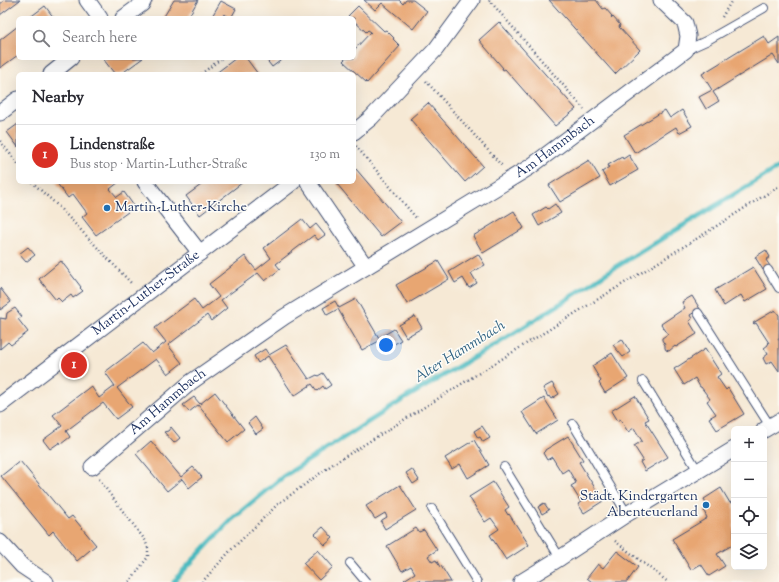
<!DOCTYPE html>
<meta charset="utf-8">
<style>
:root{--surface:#fff;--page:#f2f2f3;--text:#2b2b33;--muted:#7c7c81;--line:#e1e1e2;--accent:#d93025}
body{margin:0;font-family:"Sorts Mill Goudy",serif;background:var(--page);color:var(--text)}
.controls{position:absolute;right:12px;bottom:12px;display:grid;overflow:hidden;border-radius:6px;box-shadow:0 4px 16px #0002}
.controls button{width:36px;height:36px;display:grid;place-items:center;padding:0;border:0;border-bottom:1px solid var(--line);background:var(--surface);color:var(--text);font:20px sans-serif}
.you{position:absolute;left:386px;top:345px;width:14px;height:14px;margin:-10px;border:3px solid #fff;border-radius:50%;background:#1a73e8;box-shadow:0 0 0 6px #1a73e833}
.badge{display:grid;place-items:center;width:26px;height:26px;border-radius:50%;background:var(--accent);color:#fff;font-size:13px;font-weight:700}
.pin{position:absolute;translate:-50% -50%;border:2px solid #fff;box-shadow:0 1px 4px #0006}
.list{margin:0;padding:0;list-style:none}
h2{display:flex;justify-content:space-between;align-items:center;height:52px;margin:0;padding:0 16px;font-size:17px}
h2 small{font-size:13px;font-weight:400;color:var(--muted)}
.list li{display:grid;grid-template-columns:26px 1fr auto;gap:12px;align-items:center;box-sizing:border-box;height:60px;padding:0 16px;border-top:1px solid var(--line)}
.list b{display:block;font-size:15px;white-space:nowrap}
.list p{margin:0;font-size:13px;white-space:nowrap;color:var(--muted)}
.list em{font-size:13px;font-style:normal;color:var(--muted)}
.icon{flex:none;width:22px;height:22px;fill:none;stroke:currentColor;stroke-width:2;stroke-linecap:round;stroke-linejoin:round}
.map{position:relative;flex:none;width:779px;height:582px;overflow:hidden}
.search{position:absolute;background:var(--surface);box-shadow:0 4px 16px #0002;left:16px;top:16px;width:340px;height:44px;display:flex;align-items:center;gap:10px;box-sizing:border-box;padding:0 14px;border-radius:6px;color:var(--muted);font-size:15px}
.panel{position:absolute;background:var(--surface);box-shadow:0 4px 16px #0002;left:16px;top:72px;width:340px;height:112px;border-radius:6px}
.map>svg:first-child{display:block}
</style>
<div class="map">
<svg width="779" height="582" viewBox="0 0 779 582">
<rect width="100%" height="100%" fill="#fdfcf7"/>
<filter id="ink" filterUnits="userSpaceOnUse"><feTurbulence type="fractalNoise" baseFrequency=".025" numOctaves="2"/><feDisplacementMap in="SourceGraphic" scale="8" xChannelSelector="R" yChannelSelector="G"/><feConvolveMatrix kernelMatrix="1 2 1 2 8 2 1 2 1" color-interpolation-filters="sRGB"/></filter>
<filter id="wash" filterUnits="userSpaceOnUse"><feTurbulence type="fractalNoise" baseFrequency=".012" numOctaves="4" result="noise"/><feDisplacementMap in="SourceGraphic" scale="16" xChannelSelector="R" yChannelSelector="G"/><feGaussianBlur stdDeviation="0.9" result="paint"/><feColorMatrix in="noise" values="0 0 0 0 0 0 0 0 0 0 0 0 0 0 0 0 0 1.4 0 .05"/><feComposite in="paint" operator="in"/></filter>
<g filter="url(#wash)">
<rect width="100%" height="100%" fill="#f6e9d5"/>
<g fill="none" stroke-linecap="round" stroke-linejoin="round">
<path stroke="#49b9bf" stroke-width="5" d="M174,582L181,573L231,520L284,476L407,397L503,340L560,304L614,268L779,167"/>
</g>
<g id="blocks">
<path fill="#e8a672" d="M5,0H20L0,15V4Z
M174,0H198L189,16L193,18H163Z
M364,0H399L403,4L406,0H413L427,11L413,29L382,3L375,10Z
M549,0H596L603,9L605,8L612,16L611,17L612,18L613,17L620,25L619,27L640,50L615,74Z
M221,1L236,9L231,18L224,14L222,18H211Z
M45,6L54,18H29Z
M358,6L384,31L386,30L394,38L393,39L400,46L367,83L343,61L346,58H354V50L371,32L368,30L366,32L354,21V18H351L348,16Z
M499,22L576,109L555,126L505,69L503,70L502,68H503L479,40Z
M18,26V55L0,68V40Z
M764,36L769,44L779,37V64L773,55L734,79L713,92L719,101L706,109L699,97L712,90L702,74Z
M108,58H143L121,74H112L114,73L104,60Z
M236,58H246L258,74H215Z
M265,58H284L272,67Z
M428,103L483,166L465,182L410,119Z
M665,110L670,118L682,110L692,126L679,133L676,127L635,153L624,135Z
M18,124V147L7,132Z
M629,155L638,170L610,186L602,172L609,167L608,165L622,157L623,159Z
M589,160L600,178L560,202L549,185Z
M356,169L401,222L381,237L337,184L339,182H354V170Z
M56,182H119L110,189L117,197L124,192L134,206L128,211V212L96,235L82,217L87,213L73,194L68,198Z
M205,182H243L200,215L186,196Z
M555,204L561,213L539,226L533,215L546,207L548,209Z
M514,211L524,228L483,253L473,236Z
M302,219L310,229L316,224L325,235L318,240L314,235L276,264L280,269L265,281L258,273L221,300L227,308L211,321L207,315L168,345L182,363L168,374L156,359L117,388L132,407L116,419L103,403L66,431L70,437L61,444L60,442L50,449L43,440L62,426L53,415L91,386L99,398L115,386L105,372L143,343L152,353L166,342L155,328L194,299L202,310L219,297L209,284L245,256L256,270L271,258L264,248Z
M28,247L35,255L26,262L19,254Z
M766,250L770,257L766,260L770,266L763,270L755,257Z
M478,254L485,265L471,273L477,283L469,288L463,278L455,283L449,272Z
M61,261L81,287L80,288L83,291L73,298L71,295L62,302L58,298L56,300L39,279Z
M438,261L449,279L407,304L396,285Z
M753,267L767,289L745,302L741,295L724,306L715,290Z
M0,288L11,302L0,310Z
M692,296L700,309L690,315L692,319L689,321L697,334L676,347L675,346L669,351L666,350L665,348V345L662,340V338L668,334L661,324L685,308L682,302Z
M356,299L379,338L394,329L401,340L386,349L381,340L362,350L338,309L327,315L323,308L335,301L339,308Z
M15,308L22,317L18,319L28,332L11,345L8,342L0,349V318L6,319L7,313Z
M775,310L779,315V339H778L779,341V371L772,361L766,364L763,358L768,354L764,348L768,345V344L769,343L756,323L754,324L753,323Z
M415,316L422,328L406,337L399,325Z
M622,339L630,352L623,357L613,345Z
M286,345L309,379L317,375L318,376L323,373L331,385L325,389L323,386L317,391L312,384L294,396L268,356L258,363L254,356L265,349L269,355Z
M705,349L721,374L717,377L726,390L728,388L744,414L717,430L709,418L716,414L707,401L710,399L701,387H700L695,378L684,385L674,369Z
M612,353L628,378L605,393L599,383L601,381L592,366Z
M552,383L559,394L551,399L549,396L548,397L543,388Z
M215,392L244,429L228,442L198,405L189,412L183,405L194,397L200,404Z
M635,396L649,419L645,421L668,457L645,471L640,462L643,460L634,446L642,441L634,428L628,432L620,419L617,421L611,411Z
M544,398L558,420L536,434L522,412Z
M255,417L263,429L256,434L248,423Z
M482,426L490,438L483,442L480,437L478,438L474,431Z
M171,427L180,438L174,443L164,432L168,431Z
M568,436L583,460L579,462L603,501L584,513L578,504L581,502L571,486L576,483L568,469L562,473L552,457L547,460L543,453L545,451V450Z
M474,440L489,465L468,478L460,464L452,469L445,458Z
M151,441L181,477L193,467L202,477L189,488L182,479L167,491L136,454Z
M20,461L68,519L72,516L96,545L77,561L53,531L49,535L1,476Z
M412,469L419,480L413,484L406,473Z
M493,482L509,507L505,510L508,515L509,514L529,545L506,560L490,535L499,529L491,518L485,522L469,497Z
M400,485L416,510L385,529L381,522L382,520L387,517L385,513L375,519L366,506Z
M721,488L730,503L734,501V544L717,554L725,566L709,576L701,564L691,570L672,539L707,518L704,511L709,508L704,499Z
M544,503L549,510L542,514L538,507Z
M323,527L333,538L325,545L315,534Z
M416,528L419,532L424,530L437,550L428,556L432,562L436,560L440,567L441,566L451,582H420L419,580L415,582H406L404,580L415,573L411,566L402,571L387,546Z
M318,550L333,567L319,580L303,563Z
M617,551L638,567L627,582H592L587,578L598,564L603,568Z"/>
</g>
</g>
<g filter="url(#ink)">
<use href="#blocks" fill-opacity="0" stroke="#3c4b70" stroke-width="1"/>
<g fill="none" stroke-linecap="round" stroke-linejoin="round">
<defs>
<path id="lane" d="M686,50L706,41L764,8
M768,270L779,288
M698,313L770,426
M643,381L698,471
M573,424L627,514
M504,467L560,558
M432,509L477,582
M350,563L366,582"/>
<g id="street">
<path d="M87,0L100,18"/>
<path d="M123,18L142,4L144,0"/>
<path d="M51,74L71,58"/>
<path d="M0,113L18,99"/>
<path d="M354,132L371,118L436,49L472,0"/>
<path d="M145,182L200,253"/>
<path d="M308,182L366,267"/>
<path id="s1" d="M0,405L293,182"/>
<path d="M764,430L779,421"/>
<path id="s2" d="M92,467L191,382L284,317L530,167L686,50L688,36L685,23L661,0"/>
<path d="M0,542L22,566L46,582"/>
<path d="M521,582L560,558L627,514L734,449"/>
</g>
</defs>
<use href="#lane" stroke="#3c4b70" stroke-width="10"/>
<use href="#street" stroke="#3c4b70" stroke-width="17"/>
<path stroke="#3c4b70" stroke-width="2.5" stroke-dasharray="1 3" stroke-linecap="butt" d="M489,0L584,109
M722,17L732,0
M201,74L222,58
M426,81L503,167
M0,141L18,164
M356,146L417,219
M32,182L57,205L132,284
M99,479L109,493L145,540L148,548V557L129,582
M615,541L668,582
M202,582L231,550L278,504L333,464L574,314L701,236L779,186"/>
<use href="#lane" stroke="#fff" stroke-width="8"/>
<use href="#street" stroke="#fff" stroke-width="15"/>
</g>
</g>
<g fill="#1f6fb2" stroke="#fdfcf7" stroke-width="1.5">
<circle cx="107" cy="208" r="4"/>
<circle cx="706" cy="505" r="4"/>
</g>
<g text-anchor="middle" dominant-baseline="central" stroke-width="3" stroke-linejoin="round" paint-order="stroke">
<g font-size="14" fill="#1b2f5e" stroke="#fdfcf7">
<text stroke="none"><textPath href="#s2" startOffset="564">Am Hammbach</textPath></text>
<text stroke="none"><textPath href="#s1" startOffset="184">Martin-Luther-Straße</textPath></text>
<text stroke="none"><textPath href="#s2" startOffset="100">Am Hammbach</textPath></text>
</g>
<g font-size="14" fill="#1b2f5e" stroke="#fdfcf7" text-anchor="start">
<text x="115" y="208">Martin-Luther-Kirche</text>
<text x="698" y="497" text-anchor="end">Städt. Kindergarten<tspan x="698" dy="16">Abenteuerland</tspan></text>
</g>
<g font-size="15" font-style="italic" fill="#2b5f80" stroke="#fdfcf7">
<text transform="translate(460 352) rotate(-32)">Alter Hammbach</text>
</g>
</g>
</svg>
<div class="controls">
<button>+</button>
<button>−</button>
<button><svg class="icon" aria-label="locate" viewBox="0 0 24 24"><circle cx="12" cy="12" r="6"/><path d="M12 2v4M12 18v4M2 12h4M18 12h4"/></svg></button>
<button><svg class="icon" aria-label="layers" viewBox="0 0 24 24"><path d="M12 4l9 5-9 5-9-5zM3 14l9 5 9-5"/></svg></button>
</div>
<div class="you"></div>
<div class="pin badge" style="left:74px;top:365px">1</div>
<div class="search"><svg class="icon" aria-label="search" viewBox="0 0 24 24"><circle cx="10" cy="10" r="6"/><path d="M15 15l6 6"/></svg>Search here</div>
<section class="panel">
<h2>Nearby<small></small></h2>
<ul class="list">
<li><span class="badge">1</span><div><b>Lindenstraße</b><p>Bus stop · Martin-Luther-Straße</p></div><em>130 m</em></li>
</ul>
</section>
</div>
